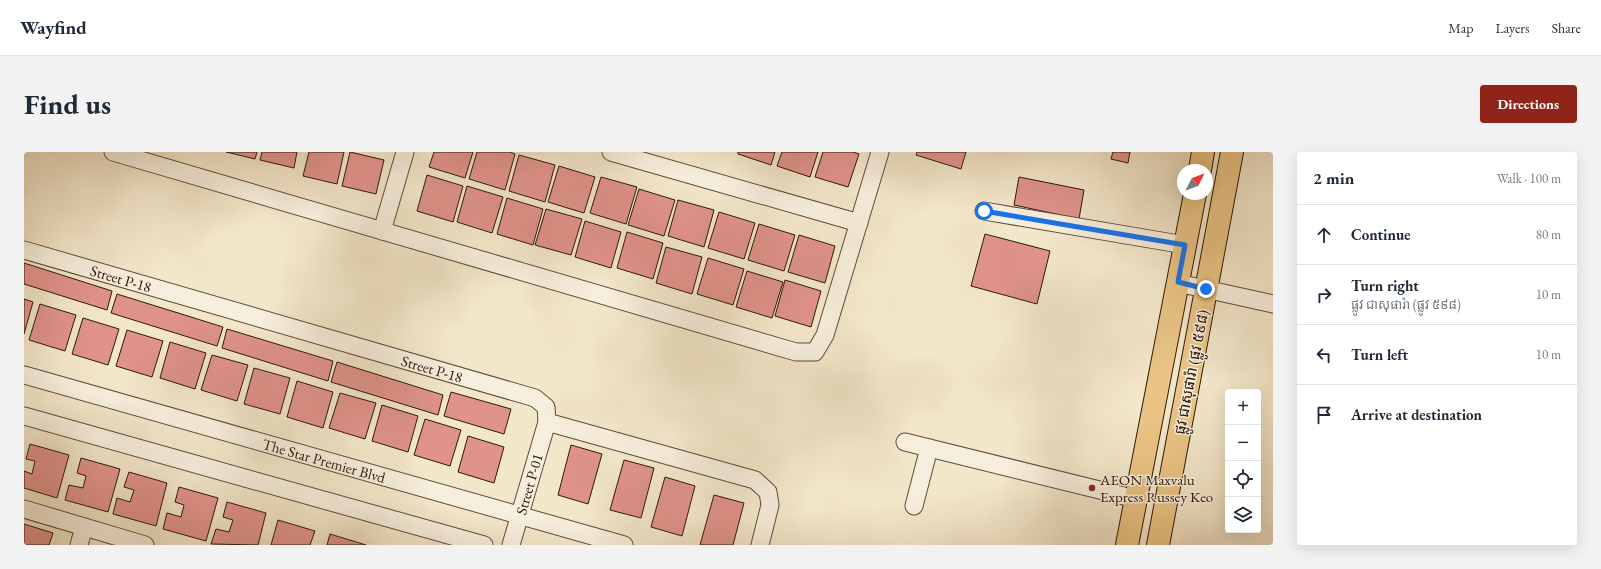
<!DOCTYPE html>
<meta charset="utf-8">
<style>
:root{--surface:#fff;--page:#f2f2f3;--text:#1f2937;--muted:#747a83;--line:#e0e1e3;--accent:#8f2418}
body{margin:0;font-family:"EB Garamond","Noto Sans Khmer",serif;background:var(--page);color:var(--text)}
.controls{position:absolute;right:12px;bottom:12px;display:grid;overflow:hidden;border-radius:4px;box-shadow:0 4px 16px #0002}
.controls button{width:36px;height:36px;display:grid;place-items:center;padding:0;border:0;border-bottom:1px solid var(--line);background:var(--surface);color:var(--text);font:20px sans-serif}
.compass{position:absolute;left:1153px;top:12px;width:36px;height:36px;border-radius:50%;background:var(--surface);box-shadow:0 4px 16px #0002;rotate:48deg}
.stop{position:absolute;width:12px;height:12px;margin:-9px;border:3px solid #1a73e8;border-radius:50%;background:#fff}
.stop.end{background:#1a73e8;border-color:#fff;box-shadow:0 1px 4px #0008}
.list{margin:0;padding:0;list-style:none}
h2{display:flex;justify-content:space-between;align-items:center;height:52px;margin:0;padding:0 16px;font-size:17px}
h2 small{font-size:13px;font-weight:400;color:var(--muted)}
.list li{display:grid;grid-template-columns:26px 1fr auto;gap:12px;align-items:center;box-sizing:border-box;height:60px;padding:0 16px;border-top:1px solid var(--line)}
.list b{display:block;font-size:15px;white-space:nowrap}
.list p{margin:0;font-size:13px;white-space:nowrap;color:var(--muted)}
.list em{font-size:13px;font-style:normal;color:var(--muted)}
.icon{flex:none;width:22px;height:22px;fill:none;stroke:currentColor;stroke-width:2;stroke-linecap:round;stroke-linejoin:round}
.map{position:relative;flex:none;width:1249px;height:393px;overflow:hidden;border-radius:4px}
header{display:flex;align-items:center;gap:24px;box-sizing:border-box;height:56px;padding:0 20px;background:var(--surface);border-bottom:1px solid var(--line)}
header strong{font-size:19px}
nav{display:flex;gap:22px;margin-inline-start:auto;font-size:14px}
.intro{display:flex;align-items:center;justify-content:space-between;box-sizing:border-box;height:96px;padding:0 24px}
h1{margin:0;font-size:28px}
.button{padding:10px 18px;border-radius:4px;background:var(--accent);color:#fff;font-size:14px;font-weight:700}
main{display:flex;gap:24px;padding:0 24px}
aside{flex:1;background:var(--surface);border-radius:4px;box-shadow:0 4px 16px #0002}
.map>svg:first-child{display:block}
</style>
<header>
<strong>Wayfind</strong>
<nav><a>Map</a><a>Layers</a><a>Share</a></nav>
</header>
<div class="intro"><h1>Find us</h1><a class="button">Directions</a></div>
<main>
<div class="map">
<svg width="1249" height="393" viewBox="0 0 1249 393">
<rect width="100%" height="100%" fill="#f3e7ca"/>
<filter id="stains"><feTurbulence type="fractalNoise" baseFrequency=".005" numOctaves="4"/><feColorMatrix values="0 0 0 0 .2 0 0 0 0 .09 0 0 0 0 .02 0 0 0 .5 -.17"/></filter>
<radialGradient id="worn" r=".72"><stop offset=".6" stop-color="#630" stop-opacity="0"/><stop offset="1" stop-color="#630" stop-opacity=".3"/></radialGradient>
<path fill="#e0938b" stroke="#2d1708" d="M202,0H233L231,7Z
M238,0H273L270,16L236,8Z
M285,0H320L313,32L279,24Z
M326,0L360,8L352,42L318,34Z
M410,0H449L441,26L405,15Z
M453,0H486L491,2L481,38L445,27Z
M714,0H751L747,13L714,2Z
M758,0H794L786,25L753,14Z
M799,0H829L835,2L824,35L791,25Z
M893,0H942L937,17L892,3Z
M1089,0H1106L1104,11L1087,7Z
M495,3L531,13L521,50L485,39Z
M535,14L571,25L560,61L524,50Z
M403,23L439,34L429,70L393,59Z
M577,25L613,35L602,72L566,61Z
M995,25L1060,38L1055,67L990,53Z
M443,34L479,45L468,81L433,70Z
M615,37L651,48L640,84L604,73Z
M483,46L519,57L509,93L473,82Z
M654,48L690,58L680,95L644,84Z
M522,57L558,67L547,103L511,93Z
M695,60L731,71L720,107L684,96Z
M561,69L597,80L587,116L551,105Z
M735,72L771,83L760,119L724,108Z
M603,80L639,91L629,127L593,116Z
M961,82L1026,99L1013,152L947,134Z
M775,83L811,94L801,131L764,120Z
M642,95L678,105L668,142L632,131Z
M684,106L720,117L709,153L673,142Z
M0,111L88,139L83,158L0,132Z
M723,119L759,130L748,166L712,155Z
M761,128L797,139L787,175L751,164Z
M93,142L199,175L193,194L87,161Z
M0,147L9,150L0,182Z
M16,152L52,163L41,199L5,188Z
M59,166L95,177L84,213L48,202Z
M203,177L309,209L304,229L198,196Z
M103,178L139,189L128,225L92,214Z
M146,190L182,201L171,237L136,226Z
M188,203L224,213L213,249L177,238Z
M313,210L419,243L414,263L307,230Z
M230,216L266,226L256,262L220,252Z
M273,229L309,240L299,276L263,265Z
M427,240L487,257L480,282L420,264Z
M316,241L352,251L341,287L305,276Z
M358,253L394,264L384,300L348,289Z
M401,267L437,278L426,314L390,303Z
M444,284L480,295L470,331L434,320Z
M6,292L45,303L33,346L0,336V319L8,322L11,309L2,307Z
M547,293L578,302L564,352L534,343Z
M57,306L96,317L84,360L41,348L45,333L59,336L62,324L53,321Z
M600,308L630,316L617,366L586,358Z
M105,320L143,331L132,374L89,362L93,346L106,350L110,338L100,335Z
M641,325L671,334L658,384L627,375Z
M155,335L194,346L182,389L139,377L143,361L157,365L160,353L151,350Z
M690,343L720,351L709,393H676Z
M203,350L242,361L234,393L187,392L192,377L205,380L209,368L199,365Z
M254,368L291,379L286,393H247Z
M0,372L29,381L25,393H0Z
M306,382L342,393H303Z"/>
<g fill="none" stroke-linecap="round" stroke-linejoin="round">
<defs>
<g id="minor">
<path d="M89,0L772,200H791L801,183L856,0"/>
<path d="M587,0L835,71"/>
<path d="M960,59L1161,93"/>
<path d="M358,79L381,0"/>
<path id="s1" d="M0,98L511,246L522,255L523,270L487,393"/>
<path d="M1154,131L1249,152"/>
<path id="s2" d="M0,223L600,393"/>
<path d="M0,264L460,393"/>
<path d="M523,270L731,328L744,340L746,353L736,393"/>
<path d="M881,290L1112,347"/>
<path d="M890,354L905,296"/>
<path d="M0,357L121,393"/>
<path d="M55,393L60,375"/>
</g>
<path id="major" d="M1176,18L1179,0
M1103,393L1171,42
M1134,393L1208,0"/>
</defs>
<use href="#minor" stroke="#5e4b38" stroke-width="19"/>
<use href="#major" stroke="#2d1708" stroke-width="24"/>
<use href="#minor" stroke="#f7efdd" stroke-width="17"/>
<use href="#major" stroke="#eac485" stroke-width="22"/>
</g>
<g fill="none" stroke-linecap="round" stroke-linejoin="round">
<path stroke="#1a73e8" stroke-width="5" d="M960,59L1161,93L1154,130L1182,137"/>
</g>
<circle fill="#8f2418" stroke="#f7efdd" stroke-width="1.5" cx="1068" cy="336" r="4"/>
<g text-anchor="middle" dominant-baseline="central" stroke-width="3" stroke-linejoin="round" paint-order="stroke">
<g font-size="15" fill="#2d1708" stroke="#f7efdd">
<text stroke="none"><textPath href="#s1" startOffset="101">Street P-18</textPath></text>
<text stroke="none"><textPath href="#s1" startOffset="425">Street P-18</textPath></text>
<text transform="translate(1167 220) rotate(-79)">ផ្លូវ ជាសុផារ៉ា (ផ្លូវ ៥៩៨)</text>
<text stroke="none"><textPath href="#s2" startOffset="312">The Star Premier Blvd</textPath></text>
<text transform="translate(505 332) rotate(-74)">Street P-01</text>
</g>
<g font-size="15" fill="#2d1708" stroke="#f7efdd" text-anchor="start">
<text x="1076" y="327">AEON Maxvalu<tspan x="1076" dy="17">Express Russey Keo</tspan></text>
</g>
</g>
<rect width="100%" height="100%" filter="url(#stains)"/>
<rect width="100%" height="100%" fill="url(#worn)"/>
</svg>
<div class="controls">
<button>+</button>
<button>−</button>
<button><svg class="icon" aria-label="locate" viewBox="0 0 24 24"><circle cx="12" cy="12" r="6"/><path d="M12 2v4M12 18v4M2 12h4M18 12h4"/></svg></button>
<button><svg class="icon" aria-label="layers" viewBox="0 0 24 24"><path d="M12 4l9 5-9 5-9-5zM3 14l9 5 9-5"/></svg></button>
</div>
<svg class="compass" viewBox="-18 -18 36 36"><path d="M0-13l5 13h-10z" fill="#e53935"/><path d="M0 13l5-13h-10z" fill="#747a83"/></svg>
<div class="stop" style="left:960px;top:59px"></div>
<div class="stop end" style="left:1182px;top:137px"></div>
</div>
<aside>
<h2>2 min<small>Walk · 100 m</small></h2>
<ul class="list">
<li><svg class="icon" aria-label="ahead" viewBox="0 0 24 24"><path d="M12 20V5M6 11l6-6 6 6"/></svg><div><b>Continue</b></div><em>80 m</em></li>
<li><svg class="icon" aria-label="right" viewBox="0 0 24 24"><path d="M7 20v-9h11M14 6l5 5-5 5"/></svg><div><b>Turn right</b><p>ផ្លូវ ជាសុផារ៉ា (ផ្លូវ ៥៩៨)</p></div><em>10 m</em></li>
<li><svg class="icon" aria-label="left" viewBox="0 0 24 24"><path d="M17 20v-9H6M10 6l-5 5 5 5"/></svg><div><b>Turn left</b></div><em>10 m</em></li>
<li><svg class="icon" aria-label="arrive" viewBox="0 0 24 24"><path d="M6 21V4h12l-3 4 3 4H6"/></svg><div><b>Arrive at destination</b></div></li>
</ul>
</aside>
</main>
